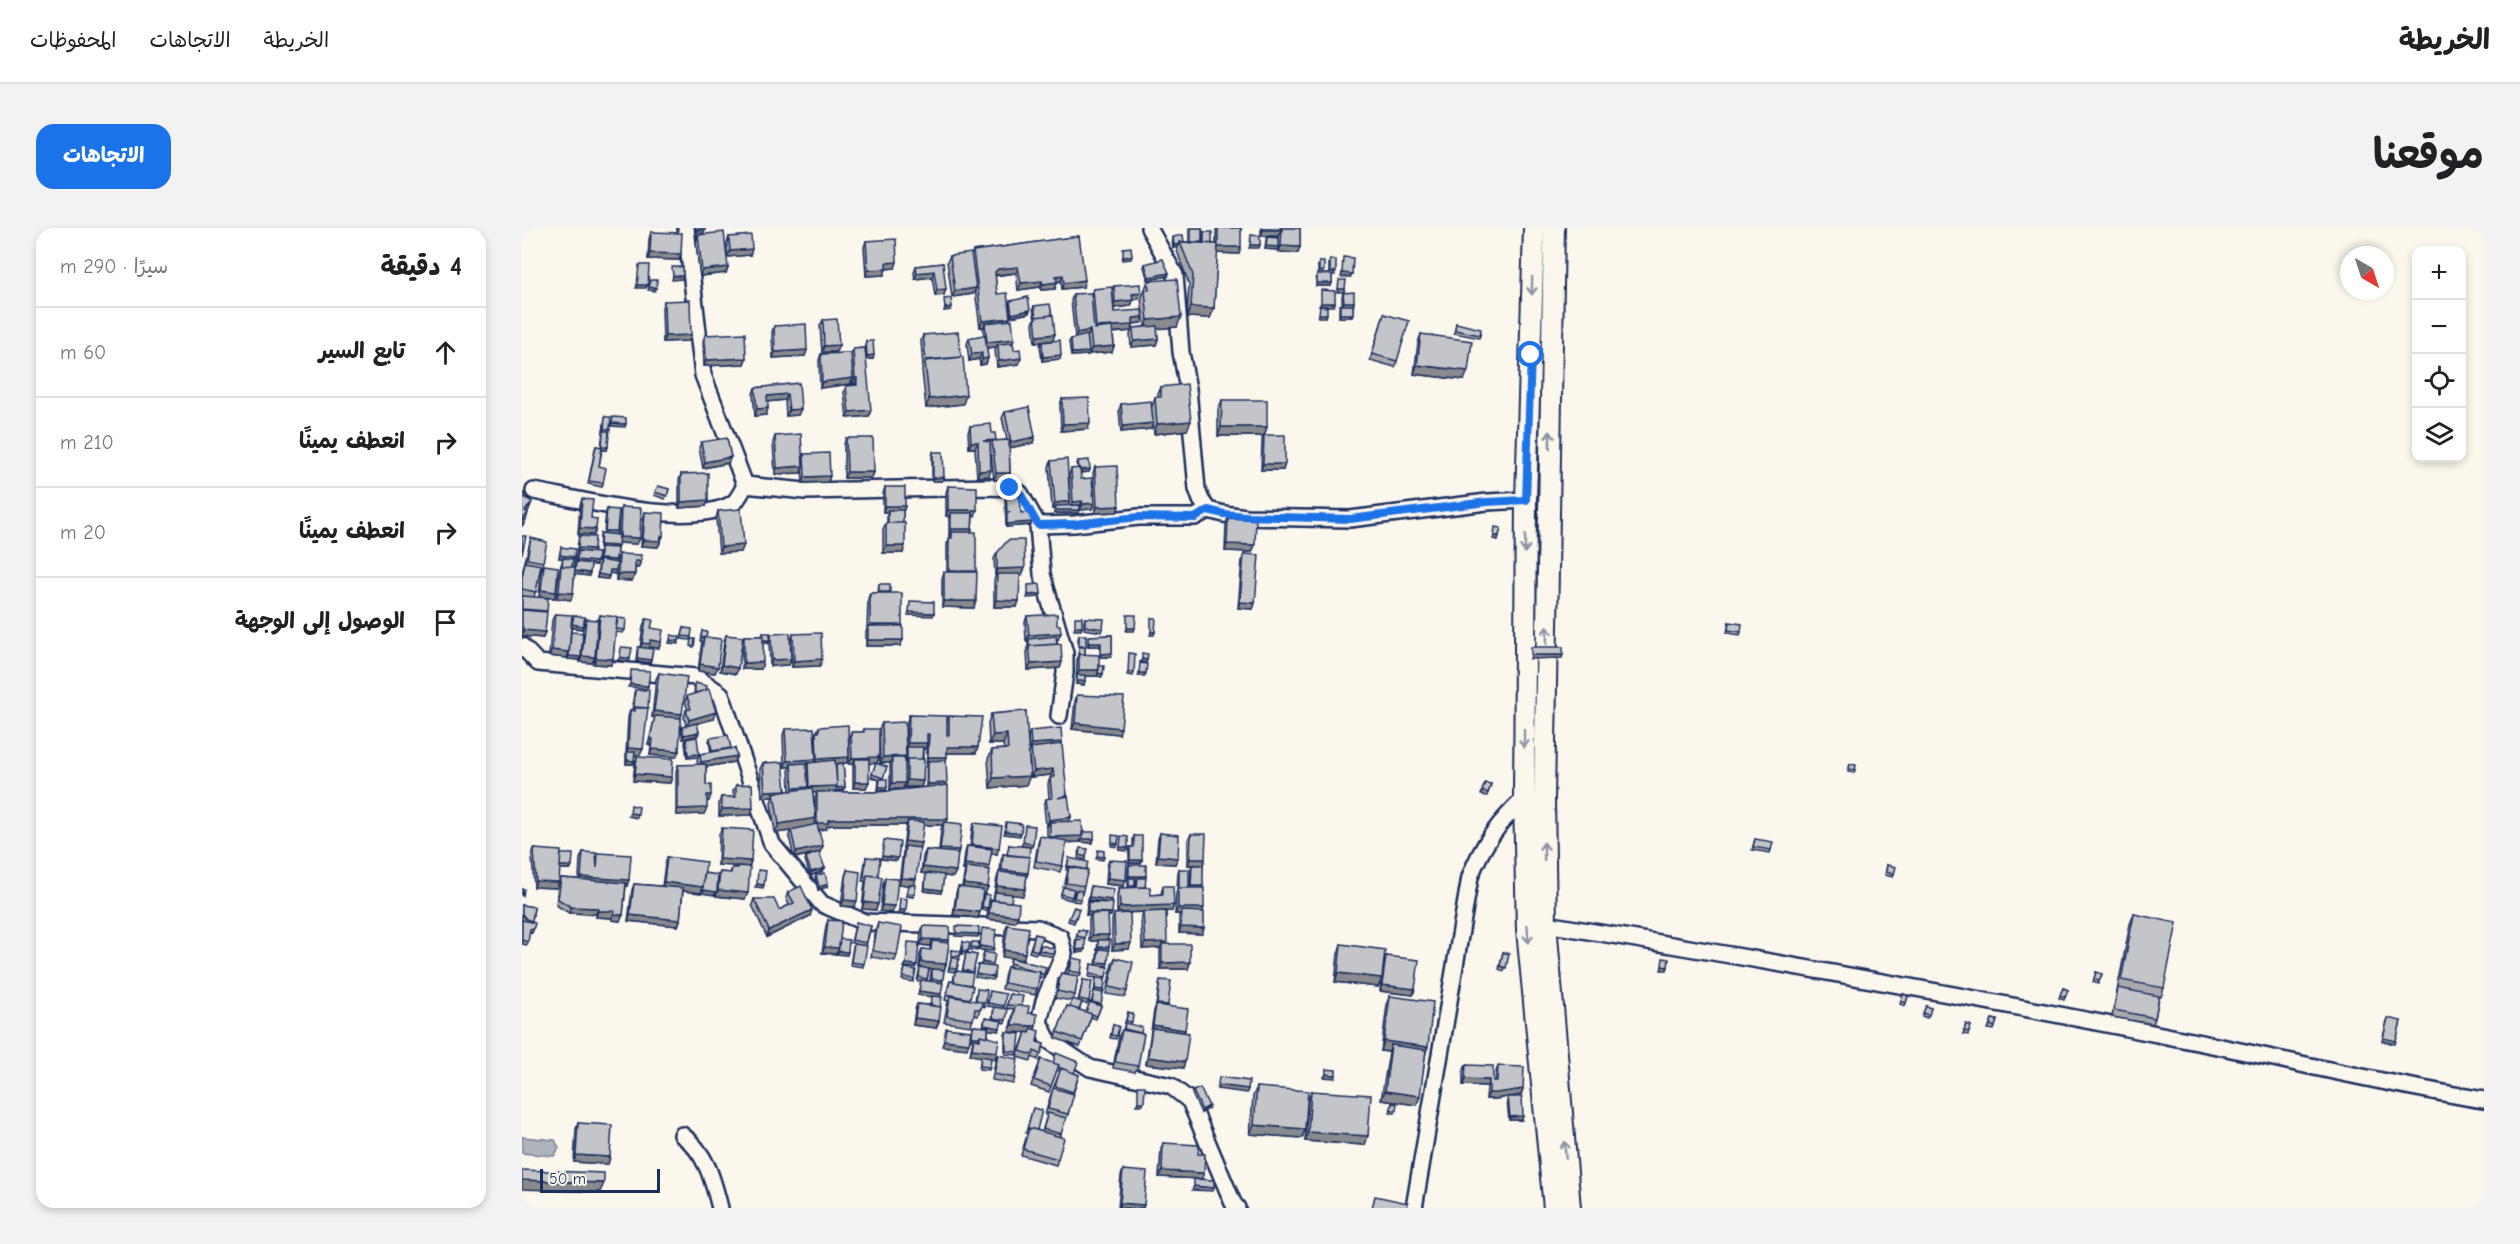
<!DOCTYPE html>
<html lang="ar">
<meta charset="utf-8">
<style>
:root{--surface:#fff;--page:#f2f2f2;--text:#202124;--muted:#757577;--line:#e0e0e0;--accent:#1a73e8}
body{margin:0;font-family:"Comic Neue","Playpen Sans Arabic",sans-serif;background:var(--page);color:var(--text);direction:rtl}
.controls{position:absolute;right:18px;top:18px;display:grid;overflow:hidden;border-radius:12px;box-shadow:0 3px 9px #0003}
.controls button{width:54px;height:54px;display:grid;place-items:center;padding:0;border:0;border-bottom:2px solid var(--line);background:var(--surface);color:var(--text);font:30px sans-serif}
.compass{position:absolute;left:1818px;top:18px;width:54px;height:54px;border-radius:50%;background:var(--surface);box-shadow:0 3px 9px #0003;rotate:141deg}
.scale{position:absolute;left:18px;bottom:15px;width:120px;box-sizing:border-box;padding-left:6px;border:3px solid #1b2f5e;border-top:0;font-size:16px;line-height:21px;white-space:nowrap;color:#1b2f5e;-webkit-text-stroke:4px #fbf7ec;paint-order:stroke}
.stop{position:absolute;width:18px;height:18px;margin:-14px;border:4px solid #1a73e8;border-radius:50%;background:#fff}
.stop.end{background:#1a73e8;border-color:#fff;box-shadow:0 2px 6px #0008}
.list{margin:0;padding:0;list-style:none}
h2{display:flex;justify-content:space-between;align-items:center;height:78px;margin:0;padding:0 24px;font-size:26px}
h2 small{font-size:20px;font-weight:400;color:var(--muted)}
.list li{display:grid;grid-template-columns:39px 1fr auto;gap:18px;align-items:center;box-sizing:border-box;height:90px;padding:0 24px;border-top:2px solid var(--line)}
.list b{display:block;font-size:22px;white-space:nowrap}
.list em{font-size:20px;font-style:normal;color:var(--muted)}
.icon{flex:none;width:33px;height:33px;fill:none;stroke:currentColor;stroke-width:2;stroke-linecap:round;stroke-linejoin:round}
.map{position:relative;flex:none;width:1962px;height:980px;overflow:hidden;direction:ltr;border-radius:18px}
header{display:flex;align-items:center;gap:36px;box-sizing:border-box;height:84px;padding:0 30px;background:var(--surface);border-bottom:2px solid var(--line)}
header strong{font-size:28px}
nav{display:flex;gap:33px;margin-inline-start:auto;font-size:21px}
.intro{display:flex;align-items:center;justify-content:space-between;box-sizing:border-box;height:144px;padding:0 36px}
h1{margin:0;font-size:42px}
.button{padding:15px 27px;border-radius:18px;background:var(--accent);color:#fff;font-size:21px;font-weight:700}
main{display:flex;gap:36px;padding:0 36px}
aside{flex:1;background:var(--surface);border-radius:18px;box-shadow:0 3px 9px #0003}
.map>svg:first-child{display:block}
</style>
<header>
<strong>الخريطة</strong>
<nav><a>الخريطة</a><a>الاتجاهات</a><a>المحفوظات</a></nav>
</header>
<div class="intro"><h1>موقعنا</h1><a class="button">الاتجاهات</a></div>
<main>
<div class="map">
<svg width="1962" height="980" viewBox="0 0 1962 980">
<rect width="100%" height="100%" fill="#fbf7ec"/>
<filter id="ink" filterUnits="userSpaceOnUse"><feTurbulence type="fractalNoise" baseFrequency=".0167" numOctaves="2"/><feDisplacementMap in="SourceGraphic" scale="12" xChannelSelector="R" yChannelSelector="G"/><feConvolveMatrix kernelMatrix="1 2 1 2 8 2 1 2 1" color-interpolation-filters="sRGB"/></filter>
<g filter="url(#ink)">
<path fill="#afb3bb" stroke="#747e96" stroke-width="1.5" d="M0,909L33,912L37,920L32,928L0,925Z"/>
<g fill="none" stroke-linecap="round" stroke-linejoin="round">
<defs>
<path id="minor" d="M164,0L181,147L223,257
M627,0L653,47L659,124L666,161L675,261L679,272L686,282L702,286L724,289L828,291L965,274L1004,272
M223,257L283,263L468,259L487,260L498,265L516,297L520,346L543,425V445L537,488
M12,263C62,272 165,300 210,276C216,272 220,263 223,257
M516,297L552,296L617,289H673L686,282
M0,418L16,435L174,449L199,466L250,616L300,676L342,694L516,700L538,709L542,725L522,773L517,794L526,812L568,840L649,858L668,873L711,975L715,980
M1024,696C1243,732 1462,771 1680,815C1774,834 1867,857 1962,872
M160,907C184,924 191,952 198,980
M892,980L948,649C960,617 977,594 1002,571"/>
<path id="major" d="M1012,0L1004,272L1002,571L1005,702L1032,980
M1032,0L1022,571L1024,696L1048,980"/>
</defs>
<use href="#minor" stroke="#1b2f5e" stroke-width="20"/>
<use href="#major" stroke="#1b2f5e" stroke-width="24"/>
<use href="#minor" stroke="#fbf7ec" stroke-width="15"/>
<use href="#major" stroke="#fbf7ec" stroke-width="20"/>
</g>
<path fill="#a8a9ad" stroke="#1b2f5e" stroke-width="1.5" fill-rule="evenodd" d="M667,0H680V15H681L682,4L690,16H694V0H719L717,26L695,25L692,80L688,90L665,89L667,56L655,23L656,19L651,20L650,12L651,9L662,14H667Z
M739,0H778V19L776,25L757,24V19L756,22L743,21L744,12L745,9L757,10V5L756,8H739Z
M129,4L157,32L126,31L127,11Z
M176,7L206,39L204,45L178,48L174,14Z
M557,8L561,59L540,61L539,53L535,54L533,61L519,62L518,59L496,62L494,45L473,48L475,66L487,93L492,122L499,130L497,136L475,139L473,122L474,119L464,120L466,130L464,136L458,137L457,131L447,133L445,116L447,110L462,107L461,101L462,99H458L453,62L451,66L430,69L425,34L428,28H449L451,23Z
M207,9L228,27L205,29V15Z
M344,13L373,40L364,41L362,47L344,48L342,19Z
M808,32L813,47H810V55L809,58H794V49L795,46H796V37L797,34L801,46H807V35Z
M421,35L422,67L413,68L410,49L393,51L392,45L394,38Z
M623,36L646,48L626,52L622,39Z
M626,53L655,99L635,100L636,111L634,117L609,119L608,106L611,100L623,99L619,71Z
M592,58L616,71L611,72L609,78L592,80V84L621,89L619,95L611,96L609,103L591,105L592,118L590,124L567,126V124L566,127L549,128L547,114L549,111L553,110L549,73L551,66H569L571,61L590,62Z
M821,65L832,74L830,89H817V80L818,77H820V68Z
M142,73L169,107L167,113L141,114L140,79Z
M488,73L508,82L507,85L489,89L487,76Z
M512,78L530,87L531,112L513,115L511,95L513,91L511,81Z
M862,86L875,133L873,139L848,132Z
M301,92L314,124H300L298,98Z
M934,95L958,107L957,110L932,105Z
M252,98L285,122L283,128L251,130L250,104Z
M899,106L942,152L892,146L896,115Z
M183,107L224,130L222,136L182,138L181,113Z
M401,107L441,176L404,180L400,142L401,138L399,113Z
M344,113L351,131H344L347,188L325,190L322,164L324,158L333,157V156H330V151L328,156L298,160L297,132L299,126L329,125L331,121L343,120V117Z
M520,114L538,131L520,133L518,117Z
M277,155L276,187L264,188L263,172L245,174L246,180L244,187L233,188L231,166L233,160Z
M639,159L665,202L632,206L631,195L629,201L599,204L597,182L599,176L630,178L633,169H635Z
M540,171L566,201L539,203L538,177Z
M700,172L745,199L742,207L761,242H739L740,213L741,208H696V182Z
M483,184L511,215L487,220L488,245L486,251L472,252L469,226L467,248L455,249L453,220H447L446,205L448,198L470,205L474,212L473,213L485,212L480,190Z
M83,189L88,201L85,222H80L77,238L81,255L80,259L66,256L73,221L74,218L79,219Z
M253,208L280,231L282,226L306,254L281,255L280,240L279,245L253,246L251,214Z
M324,210L352,244L350,250H322V216Z
M179,214L206,235L181,240L177,220Z
M411,224L422,249L420,253H410V228Z
M529,233L548,271L547,247L549,241H556L555,236L556,233L568,241L567,244L558,245L559,251L572,275L570,281L558,282V279L557,285H532L533,281H530L527,239Z
M573,239L597,278L595,284L573,285L571,245Z
M159,246L184,278L157,280V252Z
M136,258L147,261L143,271L132,267Z
M426,258L453,288H451L450,301L449,304L453,344L452,380L420,379V350L422,344H425V316L429,307H427V292L428,288H424V265Z
M363,259L383,278L381,284V325H361V301L364,295H365V284H361V266Z
M484,266L499,285L509,297L484,299L483,269Z
M60,271L74,301L72,307L56,306L58,277Z
M99,279L118,310L115,316L96,315L93,334L94,335L97,326L119,333L116,340H113V346L110,353L94,352V338L93,346L88,345L86,351L75,350L77,334H76L78,320H77L78,308L79,305H82L84,284L85,281L94,306H96L97,285Z
M196,283L219,324L197,325L194,290Z
M123,284L141,308L136,319L119,318L121,290Z
M706,290L733,317L730,324L703,323L704,296Z
M57,308L72,321L71,325L74,337L69,336L67,348L53,346L49,372L34,370L37,344L41,331L37,330L39,319L52,329L50,339H52Z
M9,310L21,334L19,341L12,369L24,384L23,404L21,410L0,408V345Z
M475,325L500,347H498L495,379H472V352L474,347H473L472,331Z
M722,326L733,375L731,381L716,380L720,332Z
M22,337L32,370L17,369L19,343Z
M357,356L368,365L379,398L378,418H344V404L345,401L346,371L348,365H356Z
M33,386L51,390L52,387L62,397L64,391L73,429L70,435L58,434L61,398L60,401L49,400V405L59,429L57,432L46,431V426L45,430L27,428L30,392Z
M78,387L94,393L96,390L103,402L101,405L93,404L91,431L89,437L72,436L76,393Z
M505,388L536,411H535V416L540,434L538,440L506,442L505,424L506,421V413H504L503,394Z
M563,390L581,401L580,404L562,401V394Z
M124,391L139,414L137,420L127,419L126,421L128,435L114,433L115,423L116,419L118,420L121,398Z
M1207,394L1219,404L1218,407L1205,405Z
M162,400L169,409L168,412L159,411Z
M180,403L184,409L193,445L176,443L180,413H178Z
M241,405L248,411L249,406L269,431L267,437L248,438L247,413V415H241L239,441H220V416L214,446L198,443L202,413L204,407L220,413L222,408H240Z
M271,406L298,438L270,439L269,413Z
M557,407L563,420V426L577,438L581,446L580,449L575,448V446V448H563L562,457L554,456L555,432L557,421L556,411Z
M590,407V425L589,429H578V418H566V411L567,408Z
M137,445L159,490L154,529L128,527L129,518L126,517L133,489H130L134,451Z
M173,455L184,462L192,491L175,495L176,507L161,511L159,502L160,499L164,498L162,489L164,482H166L163,474L165,468L172,466Z
M113,462L118,527H113L111,536H104V526L106,489L108,482H110L112,465Z
M555,467L597,506L550,501L553,473Z
M504,483V557L468,560L466,531L470,522L482,521L481,516H467L466,495L469,486Z
M387,487L425,493L427,488L456,519L454,525H425L424,532V558L425,595L435,627L434,643L431,649L422,648L419,665L402,663L404,646L399,645L401,628L404,622L417,623L419,601L421,597H401L392,657V669L384,668L386,657L377,656L381,624L382,620H381L384,597H311L305,598L304,601L297,602L298,624L297,625L301,643L288,648L283,632L284,629L296,625L272,630L267,608L268,603L253,605L249,574L251,569H240L238,541L241,535L263,564L268,563L267,542L268,539H262L261,507L263,501L293,507L297,499L327,529L325,535H321L323,559L321,562L313,563V564H356L404,559L405,516L403,521H401V553L399,559H383V555L381,561H368V535H358L357,501L360,495L384,514L385,493ZM384,521V534L383,537V531ZM295,564L293,570V580L290,565Z
M342,501L357,529L355,535H347L344,560H331V536H327V510L329,504H341Z
M508,503L540,514L539,516L545,569L549,589L547,594L572,611L570,615L559,614V612L558,614L544,615L540,638L538,644L512,639L516,615L518,608L525,610V600L526,597L524,598L522,578L524,571H527L526,556L528,550H529V547L509,549L507,526L508,522L507,523L506,509Z
M188,510L208,521L212,534L184,539V557L187,573H185L182,586L154,587V543L156,537H176L175,532L178,526L189,524L187,513Z
M164,511L176,529L165,530L163,514Z
M115,529L150,549L148,555L111,553L113,535Z
M354,535L365,539L360,551L365,559L364,562H356L357,552L349,549Z
M1328,536L1333,542L1332,545L1326,544Z
M963,555L969,556L965,568L959,567Z
M214,557L229,587L197,588V575L199,569H212L211,563Z
M452,595L475,626H469L466,641V659L463,665L460,664L458,684L456,690L431,687L434,665L436,659H440L443,642H441L443,625L445,618L448,619L450,601Z
M200,600L229,633L227,639L223,671L194,668V665L193,667L180,665V662L179,665L161,663L158,692L156,698L106,693L110,662L112,656L140,658L143,636L145,629L182,645L196,649L198,644L208,645L210,640H215L216,638L196,637L197,606Z
M638,605L653,636L634,635L636,611Z
M669,606L681,637L680,660L682,700L680,706L657,705V689L658,686H653L654,666L655,661L656,644L657,641L667,660H668L669,640L670,637H666V612Z
M612,608L620,632L619,635H607V622L608,619H611V611Z
M1233,611L1249,622L1248,625L1230,622Z
M487,617L504,652L503,661L501,668L490,666L489,674L493,694L465,691L466,680L465,683L459,682L462,666L466,677L469,672H471L475,650L477,644H478L479,633L481,626L485,627Z
M12,621L39,626L50,638L49,641H38L35,660L12,659L10,627Z
M557,623L564,629L563,632L556,630Z
M61,624L74,629L76,625L105,658H104L101,687L98,693L90,692V690L74,689V686L47,685L34,677L36,656L39,650L57,651L58,631Z
M344,629L356,648L354,682L340,681L343,653H340Z
M547,630L562,658L558,674L551,673L553,663H552L549,672L538,669L541,659H542L546,642H544Z
M587,632L602,658L584,656L585,638Z
M607,637L624,648L623,650V659L629,667L639,666L641,658L650,683H644V716L668,734L666,741H638V720L620,721L619,691L621,684H632L595,685V666L597,660H606V640ZM613,651H615L614,659H613Z
M1365,637L1372,646L1371,649L1363,647Z
M325,642L332,679L319,678L323,648Z
M294,647L306,656L305,659L296,662L293,650Z
M363,650L370,685L358,683L361,656Z
M569,658L590,675L589,688H586L585,712L586,722L582,762L581,765L575,764L579,776L578,778H579L574,791L569,789L558,819L533,810L545,778L548,779L550,773L533,770L536,751L539,745L546,746L550,730L559,745L558,748H556L553,767L551,772L556,773L561,752L567,773L565,776L560,775L557,782L564,784L569,775L572,764L574,750L567,749L569,736L574,737L576,722H575L576,713H567V692L568,687H564L565,677L566,674H583L566,672Z
M266,664L288,688L245,709L230,677L232,671L257,682L267,677L264,670Z
M0,677L12,679L10,694L11,702L10,705L7,704L5,717L0,716V692L1,693L0,691Z
M552,679L557,681L552,695L546,693Z
M592,686L607,721L590,722V692Z
M1612,686L1642,760L1639,769H1637L1633,790L1631,796L1590,789L1608,696Z
M306,692L318,711L325,727L315,726V724L314,726L300,725L304,698Z
M356,695L375,727L373,733L349,729L354,701Z
M485,697L501,732L492,730L522,747L521,750L517,749L515,761L513,767L480,761L483,745L485,739H490L487,738L489,730L480,729L483,703Z
M333,698H349L344,718L341,739L328,737L331,719L332,716H334L329,715Z
M401,698L427,712L424,736L422,742L418,769L417,793L414,800L391,797L393,782L395,776L408,777L410,768L396,767L399,753H395L398,740H397L398,727L400,721L408,722V718L398,717L399,704ZM407,741H411H410L409,744L408,753H405Z
M556,702L564,703L562,711V724L554,725L553,715Z
M513,706L520,708L514,726L507,724Z
M441,714L446,725L455,727L450,746L449,757L451,758L447,772L453,773L455,761L463,779L459,778L456,788L452,787L449,798L422,794L426,773L423,772L426,759L428,753L431,754L433,744L426,743L429,731V725L430,722L438,728L434,743L440,744L444,726H439Z
M819,716L861,735L864,728L893,761L891,767L858,763L859,751L856,759L813,754L816,726Z
M517,720L532,726L530,729L516,725Z
M462,724L470,739L472,749L471,752L453,749L456,737H459Z
M981,724L987,726L982,743L977,741Z
M593,730L605,763L603,769L584,766L590,736Z
M383,740L392,751L391,754L380,752Z
M1574,744L1580,746L1576,756L1571,754Z
M638,752L645,778L662,804L661,840L624,836L632,783L634,777Z
M1541,760L1546,762L1542,772L1537,770Z
M468,763L482,778L481,780L484,792L483,795L479,794L477,803L466,801V809L475,824L473,831L469,830L467,842L457,841L459,828L448,827L451,812H449L451,798L461,799L463,790L470,791L472,779L465,778Z
M488,766L506,785L513,802L515,814L522,816L516,832L510,829L509,833L495,829L504,804H487L492,781L484,780Z
M1381,766L1386,768L1383,778L1378,776Z
M868,768L904,824L895,877L859,872L867,824L859,823L865,777Z
M1404,778L1409,780L1405,790L1400,788Z
M606,784L611,786L609,796L619,806L616,838L613,844L591,840L597,808L600,802H601Z
M1470,791L1475,792L1472,802L1466,801Z
M1865,793H1879L1873,816L1860,813Z
M1444,796L1449,798L1446,807L1441,806Z
M591,797L595,808L594,811L588,810Z
M484,804L496,824L494,827L483,826V807Z
M476,827L493,850L491,856L470,852L473,834Z
M519,831L557,847L551,866L546,886L544,892H543L538,908L536,931L534,937L499,927L506,905H504L511,880L515,902L520,904L525,887H523L529,866L538,843L535,842L527,864L509,858Z
M944,837L971,853H973L974,844L976,838L999,867L973,871H964L965,858L941,857V844Z
M735,859L783,901L780,910L728,906L731,868Z
M671,863L687,878L686,881L679,885L670,866Z
M789,863L843,917L783,913L786,872Z
M986,869L1000,892H987L985,873Z
M870,875L874,882L873,885H868Z
M56,895L88,929L86,936L52,934L54,901Z
M641,915L676,926L680,951L637,949L639,921Z
M601,942L621,980H596L599,948Z"/>
<path fill="#888a8d" stroke="#1b2f5e" stroke-width="1.5" d="M175,2H183L182,5H174Z
M741,2H759L756,8H739Z
M658,16L656,19L651,20L652,17Z
M728,17H738L737,20H727Z
M744,18L757,19L756,22L743,21Z
M759,18L778,19L776,25L757,24Z
M696,19H719L717,26L694,25Z
M230,21L228,27L205,29L208,23Z
M128,25L159,26L157,32L126,31Z
M610,28L609,31L600,32L601,29Z
M375,34L373,40L362,41L364,35Z
M206,39L204,45L178,48L180,42Z
M496,39L494,45L473,47V44L476,41Z
M364,41L362,47L344,48L346,42Z
M412,43L410,49L393,51L395,45Z
M647,45L646,48L626,52L627,49Z
M820,45L830,46L829,49H819Z
M541,47L539,53L532,54L534,48Z
M151,48H161L160,51L150,52Z
M563,52L561,59L540,61L542,55Z
M520,53L518,59L496,62L499,55Z
M535,54L533,61L519,62L521,56Z
M795,55H810L809,58H794Z
M115,57H126L124,60H114Z
M127,59L134,60L133,63L126,62Z
M454,60L451,66L430,69L433,63Z
M424,61L422,67L413,68L415,62Z
M816,61H823L822,64H815Z
M619,65L616,71L608,72L610,66Z
M611,72L609,78L591,80L593,74Z
M822,74H832L831,77L820,78Z
M799,75H813L812,78H797Z
M430,79L429,82L422,83L423,80Z
M669,79L692,80L688,90L665,89Z
M508,82L507,85L489,89L490,86Z
M797,86H805L804,89H796Z
M818,86H831L830,89H817Z
M621,89L619,95L608,96L611,90Z
M659,89L655,99L623,102L626,92Z
M488,90L486,96L463,95L462,99H458L460,93Z
M611,97L609,103L572,106L574,99Z
M568,102L566,108L553,111L555,105Z
M533,106L531,112L513,115L515,108Z
M169,107L167,113L141,114L143,108Z
M492,111L489,118L476,116L474,119L463,120L465,114Z
M636,111L634,117L609,119L612,113Z
M317,117L314,124H300L302,118Z
M592,118L590,124L567,126L570,120Z
M285,122L283,128L251,130L253,124Z
M567,124L566,127L549,128L550,125Z
M460,125L457,131L447,133L450,126Z
M352,127L351,131H344L345,128Z
M539,127L538,131L520,133L521,129Z
M224,130L222,136L182,138L184,132Z
M466,130L464,136L458,137L460,131Z
M499,130L497,136L475,139L477,133Z
M895,137L946,143L942,152L892,146Z
M331,150L328,156L298,160L300,154Z
M333,150H335L333,156H330Z
M265,166L263,172L243,174L245,168Z
M444,167L441,176L404,180L407,171Z
M246,180L244,187L233,188L235,181Z
M279,181L276,187L264,188L267,182Z
M349,182L347,188L325,190L327,184Z
M669,193L665,202L632,206L635,196Z
M90,195L104,196L103,199L89,198Z
M568,195L566,201L539,203L541,196Z
M631,195L629,201L599,204L601,198Z
M699,199H745L742,208H696Z
M513,209L511,215L487,220L489,214Z
M449,214H456L453,220H447Z
M80,219H86L85,222H79Z
M209,229L206,235L181,240L183,234Z
M741,236H763L761,242H739Z
M281,238L279,245L253,246L255,240Z
M568,241L567,244L556,245L557,242Z
M469,242L467,248L455,249L457,243Z
M325,244H352L350,250H322Z
M474,245H488L486,251L472,252Z
M308,248L306,254L281,255L283,249Z
M422,249L420,253H410L411,250Z
M186,272L184,278L157,280L159,274Z
M548,273L546,279L534,278L533,281H530L533,275Z
M560,273L558,279L548,280L551,274Z
M10,274L6,284L0,292L3,283Z
M572,275L570,281L558,282L561,276Z
M363,278H383L381,284L366,282L365,284H361Z
M597,278L595,284L573,285L575,279Z
M426,282H455L453,288H429V285L428,288H424Z
M533,282H558L557,285H532Z
M6,285L3,295L0,298V293Z
M510,294L509,297L484,299L485,296Z
M58,300L74,301L72,307L56,306Z
M429,301H450L448,307L430,304L429,307H427Z
M83,303H95L94,307L82,306Z
M139,308H141L136,319L119,318L121,312Z
M972,308H977L976,312L971,311Z
M98,309L118,310L115,316L95,315Z
M705,316L733,317L730,324L703,323Z
M78,317L96,318L95,321L77,320Z
M222,317L219,324L197,325L199,319Z
M364,318H383L381,325H361Z
M56,320L72,321L71,325L55,323Z
M38,327L52,329L51,332L37,330Z
M78,331L94,332L93,335L76,334Z
M55,332L75,334L74,337L54,335Z
M113,333H119L116,340L111,339Z
M503,340L500,347H473L475,341Z
M88,342H94L93,346L87,345Z
M52,343L68,345L67,348L51,346Z
M427,343H454L452,349H425Z
M76,346L87,348L86,351L75,350Z
M96,346H113L110,353L94,352Z
M19,362L34,364L32,370L17,369Z
M37,364L51,365L49,372L34,370Z
M519,366L518,369L505,370L506,367Z
M474,372L497,373L495,379H472Z
M422,373H454L452,380L420,379Z
M718,374L733,375L731,381L716,380Z
M387,384L412,385L411,388L386,387Z
M50,396L61,398L60,401L49,399Z
M348,397H380L377,403L346,400Z
M553,399H560L559,402H552Z
M605,400H613L612,403H604Z
M2,402L23,404L21,410L0,408Z
M629,404H633L632,407H628Z
M539,405L536,411L507,413V411L506,413H504L507,407Z
M128,412L139,414L137,420L127,419L125,422L118,421L120,415Z
M148,412L157,413L156,416L147,415Z
M241,412H248L247,415H240Z
M346,412H381L378,418H344Z
M567,415H579L578,418H566Z
M30,422L47,424L45,430L27,428Z
M590,425L589,429H578L579,426Z
M1009,427H1041L1040,430L1008,431Z
M47,428L59,429L57,432L46,431Z
M60,428L73,429L70,435L58,434Z
M98,429L108,431L107,434L96,432Z
M74,430L91,431L89,437L72,436Z
M115,430L129,432L128,435L114,433Z
M269,431L267,437L248,438L250,432Z
M300,431L298,438L270,439L272,433Z
M620,431L625,432L624,435L618,434Z
M241,434L239,441H220L222,435Z
M540,434L538,440L506,442L509,436Z
M178,436L196,439L193,445L176,443Z
M200,437L216,440L214,446L198,443Z
M557,442H577L575,448H555Z
M606,444H612L611,448L605,447Z
M576,445L581,446L580,449L575,448Z
M617,445H624L623,448H616Z
M555,453H563L562,457L554,456Z
M108,456L126,458L125,461L106,459Z
M132,483L160,486L158,492L130,489Z
M194,484L192,491L165,498L167,492Z
M553,495L599,500L597,506L550,501Z
M177,504L176,507L161,511L162,507Z
M485,506L481,516H467L471,507Z
M128,511H131L129,518L126,517Z
M540,514L538,520H509L508,522L507,523L509,516Z
M386,515H405L403,521H385V519L384,521H383Z
M425,519H456L454,525H423Z
M106,520L121,521L118,527H105V524L104,526Z
M130,521L157,523L154,529L128,527Z
M177,526L176,529L165,530L166,527Z
M215,528L212,534L177,540L179,534Z
M384,528L382,534L370,530L368,535H358L361,529Z
M327,529L325,535L293,537L295,531Z
M357,529L355,535L333,536V531L331,536H327L330,530Z
M406,529H425L423,536L406,533L404,535Z
M294,531L292,537L286,535L285,538L269,536L268,539H262L265,533Z
M105,532L112,533L111,536H104Z
M531,541L529,547L509,549L512,543Z
M113,546L150,549L148,555L111,553Z
M508,548L504,557L468,560L471,550Z
M385,552L401,553L399,559H383Z
M333,554H347L344,560H331Z
M370,555H383L381,561H368Z
M425,555L423,561L404,562L406,556Z
M315,558L323,559L321,562L313,563V564L285,565L287,559Z
M286,559L284,565L269,567L271,560Z
M357,559H365L364,562H356Z
M264,562L261,568L252,565L251,569H240L243,563Z
M185,567H189L187,573H182Z
M185,580L182,586L154,587L156,581Z
M231,580L229,587L197,588L200,581Z
M108,585L116,586L115,590L106,588Z
M549,589L546,595L528,594L526,597L524,598L527,592Z
M294,590L291,600L253,605L257,596Z
M314,591H426L424,597L422,594L421,597H385L386,593L384,597H311L305,598L304,601L293,602L295,595L306,592Z
M483,603L499,605L498,608L482,606Z
M561,608L558,614L526,615L528,609Z
M560,611H572L570,615L559,614Z
M383,613L399,615L397,621L381,620Z
M501,614L511,616L510,619L499,618Z
M590,615L596,616L595,619L589,618Z
M450,617L477,620L475,626L447,623Z
M301,618L298,624L272,630L274,624Z
M598,619L606,620L605,623L597,622Z
M418,621L437,622L435,629L416,627Z
M360,628L376,630L375,633L359,631Z
M575,628L582,629L581,632L574,631Z
M636,628L656,630L653,636L634,635Z
M198,631L229,633L227,639L196,637Z
M668,631H683L681,637H666Z
M608,632H620L619,635H607Z
M443,636L467,638L465,645L444,639L443,642H441Z
M38,638H50L49,641H37Z
M401,639L434,643L431,649L399,645Z
M303,640L301,643L288,648L289,644Z
M480,642L506,645L504,652L477,648Z
M607,648H624L623,651H606Z
M59,649L107,652L105,658L57,655Z
M379,650L394,651L392,658L377,656Z
M586,650L604,652L602,658L584,656Z
M14,653L37,654L35,660L12,659Z
M142,654L181,659L179,665L140,660Z
M235,656L242,657L241,660L233,659Z
M306,656L305,659L296,662L297,659Z
M442,656L466,659L463,665L440,662Z
M475,658L503,661L501,668L473,665Z
M669,658H681L679,661H668Z
M403,660L420,662L419,665L402,663Z
M181,662L195,664L193,667L180,665Z
M196,662L226,665L223,671L194,668Z
M385,665L393,666L392,669L384,668Z
M567,669L590,672L589,675L566,672Z
M322,672L335,673L332,679L319,678Z
M342,674L356,676L354,682L340,681Z
M360,677L373,678L370,685L358,683Z
M652,677L650,683L595,685L598,679Z
M49,679L76,680L74,686L47,685Z
M460,679L466,680L465,683L459,682Z
M656,680H682L679,687L660,683L658,686H653Z
M433,681L458,684L456,690L431,687Z
M290,682L288,688L245,709L247,702Z
M377,682H384L383,685H376Z
M76,683H93L90,690L74,689Z
M566,684L590,685L589,688L564,687Z
M467,685L496,688L493,694L465,691Z
M92,686L101,687L98,693L90,692Z
M108,687L158,692L156,698L106,693Z
M659,699L682,700L680,706L657,705Z
M434,705L457,706L456,709L433,708Z
M570,707H587L585,713H567Z
M401,711L427,712L425,719L410,713L408,718L398,717Z
M645,714L643,720L640,716L638,720L620,721L623,715Z
M609,715L607,721L590,722L593,716Z
M458,718L472,720L471,723L457,722Z
M303,719L317,720L314,726L300,725Z
M449,719L456,720L455,723L448,722Z
M576,719H587L586,722H575Z
M563,721L562,724L554,725L555,722Z
M482,722L503,725L501,732L480,729Z
M316,723L326,724L325,727L315,726Z
M440,723H446L445,727L439,726Z
M399,734L424,736L422,743L397,740Z
M460,734L471,736L470,739L459,738Z
M575,734L586,735L585,738L574,737Z
M668,734L666,741H638L640,735Z
M384,736L395,737L393,740L382,739Z
M1140,738L1146,739L1145,742H1139Z
M816,745L860,750L856,759L813,754Z
M410,751L421,752L420,755L408,754Z
M860,757L893,761L891,767L858,763Z
M573,761L582,762L581,765L572,764Z
M397,763L419,766L418,770L396,767Z
M393,790L417,793L414,800L391,797Z
M462,797L478,800L477,803L461,801Z
M490,797L514,798L512,805L487,804Z
M631,797L663,802L661,808L630,800L629,803Z
M450,809H458L456,812H449Z
M422,812L447,815L445,821L420,818Z
M862,813L906,819L902,828L869,817L867,824L859,823Z
M450,821L475,824L473,831L448,827Z
M626,829L663,834L661,840L624,836Z
M804,846L814,847L813,850L802,849Z
M943,851L967,852L965,858L941,857Z
M696,857L726,861L725,865L695,861Z
M1001,861L999,867L973,871H964L967,865Z
M863,863L898,868L895,877L859,872Z
M616,874H622L621,877H614Z
M687,878L686,881L679,885L680,882Z
M1001,888L1000,892H987L988,889Z
M732,897L783,901L780,910L728,906Z
M786,904L846,908L843,917L783,913Z
M54,927L88,929L86,936L52,934Z
M640,943L682,945L680,951L637,949Z
M0,952L82,955L78,964L0,961Z
M672,958L692,960L691,963L670,962Z
M598,975L622,977L621,980H597Z"/>
<path fill="#c3c5c9" stroke="#1b2f5e" stroke-width="1.5" d="M175,0H183V2H175Z
M669,0H680V14H669Z
M696,0H719V19H696Z
M741,0H759V2H741Z
M760,0H778V19L759,18Z
M129,4L160,5L159,26L128,25Z
M202,4L206,39L180,42L176,7Z
M682,4H690V16L682,15Z
M229,7L230,21L208,23L207,9Z
M661,7L662,14H658V16L652,17L651,9Z
M729,7L738,8V17H728Z
M557,8L563,52L542,55L541,47L534,48L535,54L521,56L520,53L499,55L496,39L476,41L473,44L475,66L485,65L488,90L460,93L451,23Z
M745,9L757,10V19L744,18Z
M374,11L375,34L364,35V41L346,42L344,13Z
M658,14L696,16L692,80L669,79L671,47Z
M609,19L610,28L601,29V20Z
M449,25L454,60L433,63L428,28Z
M821,29L831,30L830,46L820,45Z
M641,31L647,45L627,49L623,36Z
M808,32H814V44H808Z
M797,34H802V43L797,44Z
M421,35L424,61L415,62L412,43L395,45L394,38Z
M117,37H127L126,57H115Z
M150,39H161V48H151Z
M795,46H810V55H795Z
M655,51L659,89L626,92L623,62H627L626,53Z
M128,52H135L134,60L127,59Z
M817,52H824L823,61H816Z
M618,56L619,65L610,66L611,72L593,74L592,58Z
M590,59L592,84L620,82L621,89L611,90V97L574,99L571,61Z
M799,62L813,63V75H799Z
M832,64V74H822L821,65Z
M569,65L572,101L590,99L592,118L570,120L568,102L555,105L551,66Z
M506,69L508,82L490,86L488,73Z
M429,70L430,79L423,80L422,71Z
M168,72L169,107L143,108L142,73Z
M528,76L530,87L514,89L512,78Z
M818,77H831V86H818Z
M798,78L805,79V86H797Z
M862,86L887,93L875,133L850,126Z
M531,87L533,106L515,108L513,89Z
M315,91L317,117L302,118L301,92Z
M490,92L492,111L465,114L463,95Z
M934,95L959,101L958,107L933,102Z
M284,96L285,122L253,124L252,98Z
M635,98L636,111L612,113L611,100Z
M436,104L439,129L404,132L401,107Z
M223,105L224,130L184,132L183,107Z
M899,106L950,113L946,143L895,137Z
M463,107L466,130L460,131V125L450,126L447,110Z
M565,107L567,124L550,125L549,111Z
M538,112L539,127L521,129L520,114Z
M344,113H351L352,127L345,128Z
M491,115L492,122L498,121L499,130L477,133L476,116Z
M343,120L349,182L327,184L324,158L335,157V150H333L331,121Z
M329,125L331,150L300,154L299,126Z
M441,129L444,167L407,171L403,133Z
M277,155L279,181L267,182L265,166L245,168L246,180L235,181L233,160Z
M665,156L669,193L635,196L633,169H639V159Z
M567,170L568,195L541,196L540,171Z
M700,172H745V199H699Z
M629,173L631,195L601,198L599,176Z
M507,179L513,209L489,214L483,184Z
M83,189H89L88,201H82Z
M91,189L104,190V196L90,195Z
M469,196L470,205H473L474,212L461,213L468,214L469,242L457,243L456,214H449L448,198Z
M81,203H87L86,219H80Z
M279,206L281,238L255,240L253,208Z
M742,207H763V236H741Z
M205,210L209,229L183,234L179,214Z
M324,210H351L352,244H325Z
M487,212L488,245H474L470,213Z
M74,218L80,219L77,238L84,240L81,255L67,253Z
M411,224H421L422,249L411,250Z
M307,225L308,248L283,249L282,226Z
M545,231L548,273L533,275L529,233Z
M567,232L568,241L558,242V240L557,241L556,233Z
M595,238L597,278L575,279L573,239Z
M558,240L559,251L570,250L572,275L561,276L560,273L551,274L549,241Z
M186,245V272L159,274V246Z
M136,258L147,261L145,268L133,264Z
M426,258L455,259V282H426Z
M363,259H383V278H363Z
M0,264L8,271L7,272L3,269L0,272Z
M498,265L499,285L509,284L510,294L485,296V286L488,284H485L484,266Z
M3,269L10,274L3,283L6,285L0,293V272Z
M60,271L71,272L69,290L75,291L74,301L58,300Z
M558,277V282H533L534,278Z
M99,279L119,280L118,310L98,309Z
M85,281L97,282L95,303H83Z
M219,281L222,317L199,319L196,283Z
M366,282H381V295H366Z
M123,284L142,285L141,308H139L138,313L121,312Z
M429,285H451L450,301H429Z
M706,290L734,291L733,317L705,316Z
M364,295H383V318H364Z
M973,299L979,300L977,308H972Z
M430,304H454V343H427V310H430Z
M79,305L97,307L96,318L78,317Z
M0,308H4L0,326Z
M57,308L73,309L72,321L56,320Z
M9,310L25,314L21,334L5,331Z
M486,312H502L503,340L475,341V325Z
M39,319L53,321L52,329L38,327Z
M78,319L95,320L94,332L78,331Z
M56,323L76,325L75,334L55,332Z
M97,326L119,327V333H113V346H96Z
M722,326L737,327L733,375L718,374Z
M41,330L51,331L50,339L40,338Z
M78,332L95,335L94,342H88L87,348L76,346Z
M3,334L19,337L14,364L0,361V350Z
M54,334L69,336L68,345L53,343Z
M22,337L36,339L34,364L19,362Z
M39,338L53,339L51,365L37,364Z
M422,344H455L454,373H422Z
M475,346H498L497,373L474,372Z
M357,356H368V364H357Z
M518,356L519,366L506,367V357Z
M348,365H380V397H348Z
M0,368L26,370L25,383L0,381Z
M388,373L412,374V385L387,384Z
M0,382L25,384L23,404L2,402L0,398Z
M33,386L50,387L47,424L30,422Z
M535,386V397H538L539,405L507,407L505,388Z
M52,387L63,389L61,398L50,396Z
M78,387L95,389L91,431L74,430Z
M605,387H614L613,400H605Z
M553,389H560V399H553Z
M96,390L104,391L103,402L94,401Z
M563,390L582,391L581,401L563,398Z
M629,390H634L633,404H629Z
M64,391L76,392L73,429L60,428Z
M124,391L131,392L129,400L141,402L139,414L128,412V416L120,415Z
M1207,394L1220,396L1219,404L1206,402Z
M346,398H381V412H346Z
M162,400L170,401L169,409L160,408Z
M180,403L185,404L184,409H182V410H179Z
M49,404L61,405L59,429L47,428Z
M241,405H248V412H241Z
M268,405L269,431L250,432L249,406Z
M299,405L300,431L272,433L271,406Z
M149,407L158,409L157,413L148,412Z
M204,407L221,409L216,440L200,437Z
M557,407H564V418H557Z
M590,407V425L579,426V415H567V408Z
M222,408H241V434L222,435Z
M534,408L535,416L507,418V411Z
M182,409L199,411L196,439L178,436Z
M169,411H173L172,419L168,418Z
M539,416L540,434L509,436L507,418Z
M99,419L110,420L108,431L98,429Z
M116,419L131,421L129,432L115,430Z
M557,419H563V426H557Z
M1009,419H1041V427H1009Z
M607,425L613,426L612,444H606Z
M620,425L626,426L625,432L620,431Z
M557,426L577,427V442H557Z
M618,435L625,436L624,445H617Z
M577,438H582L581,446L576,445Z
M109,442L128,443L126,458L108,456Z
M137,445L165,449L160,486L132,483Z
M555,447H563V453H555Z
M173,455L185,458L184,462L173,465Z
M187,461L194,484L167,492L164,482L169,481L165,468Z
M113,462H127L126,480H112Z
M555,467L602,469L599,500L553,495Z
M113,479L126,480L121,521L106,520L108,482L113,483Z
M504,483L508,548L471,550L470,522L486,521L485,506L471,507L469,486Z
M387,487L425,488V507H427V488L460,489L456,519H425V529H406L407,506H405V515H386Z
M133,488L159,490L157,523L130,521L131,511H128Z
M383,494L384,528L361,529L360,495Z
M175,495L177,504L162,507L160,499Z
M326,497L327,529L295,531L294,504H297V499Z
M292,500L294,531L265,533L263,501Z
M539,500L540,514L509,516L508,503Z
M342,501H357V529L330,530L329,504H342Z
M206,507L209,520L190,523L188,510Z
M175,509L177,526L166,527L164,511Z
M540,516L545,567L536,570L546,568L549,589L527,592L524,571L530,570L528,550L532,549L531,541L512,543L509,520Z
M385,519H401L400,531H385V533Z
M213,520L215,528L179,534L178,526Z
M105,524H113L112,533L105,532Z
M115,529L151,531L150,549L113,546Z
M370,530H383V555H370Z
M333,531H347V554H333Z
M385,531H402L401,553L385,552Z
M313,532L315,558L287,559L286,535Z
M424,532L425,555L406,556V533Z
M261,534L264,562L243,563L241,535Z
M284,535L286,559L271,560L269,536Z
M321,535L323,559L314,560L315,558L314,536Z
M354,535L365,539L361,550L350,546Z
M184,536V557H189V567H185V580L156,581V537Z
M1328,536L1334,537L1333,542L1327,541Z
M358,551H365V559H357Z
M963,555L969,556L966,565L960,563Z
M230,556L231,580L200,581L199,569H214V557Z
M426,557V591H314L306,592V595H295V564H356Z
M290,560L294,590L257,596L252,565Z
M109,577L117,579L116,586L108,585Z
M386,593L402,594L399,615L383,613Z
M560,593L561,608L528,609V594Z
M422,594L440,596L437,622L418,621Z
M484,594L500,596L499,605L483,603Z
M452,595L480,598L477,620L450,617Z
M295,596L301,618L274,624L269,602Z
M503,597L513,598L511,616L501,614Z
M200,600L231,602L229,633L198,631Z
M560,604H572V611H560Z
M638,605L657,607L656,630L636,628Z
M669,606H684L683,631H668Z
M590,607L597,608L596,616L590,615Z
M518,608L545,613L540,638L514,633Z
M599,608L606,609V620L598,619Z
M612,608H620V632H608V619H612Z
M1233,611L1251,614L1249,622L1231,619Z
M362,612L378,614L376,630L360,628Z
M487,617L508,619L507,629L485,627Z
M383,618L398,620L394,651L379,650Z
M445,618L470,621L467,638L443,636Z
M558,620L566,621L564,629L557,627Z
M12,621L39,623L37,654L14,653Z
M404,622L436,625L434,643L401,639Z
M576,622L582,623V629L575,628Z
M61,624L74,625L75,640L76,625L109,627L107,652L59,649Z
M297,624L303,640L289,644L284,629Z
M39,626H51L50,638H38Z
M481,626L508,629L506,645L480,642Z
M145,629L184,634L181,659L142,654Z
M344,629L358,630L356,648L345,647L344,650L342,649Z
M547,630L566,634L564,642L545,639Z
M587,632L605,633L604,652L586,650Z
M607,637H624V648H607Z
M670,637H681V658H669Z
M1365,637L1374,639L1372,646L1364,644Z
M216,638L228,639L226,665L196,662L198,644L209,645L210,640H216Z
M547,638L566,642L562,658L544,655Z
M444,639L468,642L466,659L442,656Z
M657,641H667V660H657Z
M236,642L244,643L242,657L235,656Z
M325,642L338,644L335,673L322,672Z
M477,644L505,647L503,661L475,658Z
M182,645L196,647L195,664L181,662Z
M303,645L306,656L297,659L294,647Z
M404,645L422,647L420,662L403,660Z
M345,647L360,649L356,676L342,674Z
M39,650L104,655L101,687L92,686L93,683H76V680L49,679L36,671Z
M363,650L376,651L373,678L360,677Z
M607,650H613V658H607Z
M616,650H624L623,659H615Z
M112,656L161,660L158,692L108,687Z
M387,657H394L393,666L385,665Z
M279,658L290,682L247,702L232,671H252L257,682L272,675L266,664Z
M569,658L592,661L590,672L567,669Z
M641,658H651L652,677L598,679L597,660L628,659L629,667L641,666Z
M436,659L461,662L458,684L433,681Z
M541,659L552,661L550,669L539,666Z
M656,660H682V680H656Z
M0,661H2L1,668H0Z
M554,662L560,663L559,671L552,670Z
M473,664L490,666L489,674L472,672Z
M462,666L468,667L466,680L460,679Z
M378,670L385,671L384,682H377Z
M469,672L497,675L496,688L467,685Z
M566,674L591,675L590,685L566,684Z
M0,677L12,679L10,693L4,691L0,686Z
M552,679L557,681L553,692L547,690Z
M644,683L645,714L623,715L621,684Z
M660,683L682,684V700L659,699Z
M586,685L587,707H570L569,686Z
M608,685L609,715L593,716L592,686Z
M1612,686L1655,695L1642,760L1599,752Z
M0,692L13,695L11,702L8,701L6,714L0,712Z
M306,692L320,693L317,720L303,719Z
M334,694L349,698L344,715L330,712Z
M356,695L380,699L375,727L351,723Z
M486,697L507,700L503,725L482,722Z
M401,698L428,699L427,712L401,711Z
M434,698L457,699V706L434,705Z
M460,700L474,702L472,720L458,718Z
M556,702L564,703L563,710L555,708Z
M513,706L520,708L516,723L509,721Z
M318,711L327,712L326,724L316,723Z
M563,711V721L555,722L554,712Z
M576,712H588L587,719H576Z
M410,713L427,715L424,736L399,734L400,721L409,722Z
M386,714L397,715L395,737L384,736Z
M441,714L448,715L446,723H440Z
M450,714H457L456,720L449,719Z
M332,716L345,718L342,736L329,734Z
M640,716H668V734L640,735Z
M819,716L863,722L860,750L816,745Z
M519,717L533,721L532,726L517,722Z
M577,721L587,722L586,735L575,734Z
M430,722L439,723L438,728H430Z
M462,724L473,726L471,736L460,734Z
M981,724L987,726L984,740L978,738Z
M444,725L455,727L451,744L441,742Z
M864,728L897,732L893,761L860,757Z
M430,729L437,731L435,741L427,740Z
M489,730L524,739L522,747L518,745V744L511,743L488,735Z
M550,730L561,732L559,745L548,743Z
M593,730L611,734L605,763L587,759Z
M1141,730L1147,731L1146,739L1140,738Z
M569,736L586,739L584,749L568,746Z
M456,737L473,739L472,749L454,746Z
M398,739L407,741L405,751L397,749Z
M485,739L518,744L515,761L482,755Z
M383,740L394,742L392,751L381,749Z
M410,741L422,742L421,752L410,751Z
M433,743L451,745L449,757L432,754Z
M1574,744L1580,746L1577,753L1572,751Z
M539,745L556,748L553,767L535,763Z
M574,750L583,751L582,762L573,761Z
M399,752L421,755L419,766L397,763Z
M561,752L570,753L567,773L557,771Z
M638,752L649,753L646,777L635,776Z
M428,753L451,758L448,771L425,766Z
M1541,760L1546,762L1543,769L1538,767Z
M1596,760L1637,768L1633,790L1592,782Z
M455,761L465,762L464,775L454,773Z
M468,763L484,766L482,778L466,775Z
M572,763L581,765L579,776L570,774Z
M488,766L501,768L499,778L485,777Z
M1381,766L1386,768L1384,775L1379,773Z
M410,768L420,769L418,779L409,777Z
M428,768L460,774L459,781H453L451,792L425,788Z
M868,768L911,774L906,819L862,813Z
M550,771L560,774L557,782L548,779Z
M568,774L579,778L575,788L564,784Z
M395,776L419,779L417,793L393,790Z
M634,777L666,781L663,802L631,797Z
M493,778H507L506,785L515,786L514,798L490,797Z
M545,778L570,786L560,813L535,804Z
M1404,778L1409,780L1407,787L1401,785Z
M472,779L486,781L484,792L471,790Z
M606,784L611,786L610,794L604,793Z
M463,790L480,793L478,800L462,797Z
M1866,790L1879,793L1874,813L1861,810Z
M1470,791L1475,792L1473,799L1468,797Z
M603,795L620,799L619,805L602,801Z
M1444,796L1449,798L1447,804L1442,803Z
M591,797L597,798L595,808L589,807Z
M451,798L466,799V809L458,807V809H450Z
M424,800L449,803L447,815L422,812Z
M509,800L517,803L515,814L522,816L519,826L512,823L511,827L498,823L504,804L508,805Z
M630,800L667,805L663,834L626,829Z
M600,802L622,806L616,838L593,834Z
M484,804L498,806L496,824L484,823Z
M458,807L477,812L475,824L450,821L452,811L458,812Z
M869,817L904,822L898,868L863,863Z
M534,825L556,834L552,845L536,839L537,837L531,835Z
M476,827L496,831L493,850L472,846Z
M459,828L469,830L468,839L458,838Z
M519,831L537,837L529,858L512,852Z
M944,837L971,838V853H975L976,838L1002,839L1001,861L975,865H967V852L943,851Z
M539,840L557,847L551,864L533,858Z
M804,841L814,842V847L804,846Z
M697,849L727,853L726,861L696,857Z
M616,858H623L622,874H616Z
M735,859L786,863L783,901L732,897Z
M531,860L552,866L546,886L526,881Z
M678,860L687,878L680,882L671,863Z
M789,863L849,867L846,908L786,904Z
M986,869H1000L1001,888L988,889Z
M870,875L875,876L874,882H869Z
M511,880L520,882L515,902L507,900V902L505,901Z
M526,885L544,890L539,906L521,901Z
M56,895L90,897L88,929L54,927Z
M507,900L542,910L536,931L501,921Z
M641,915L677,917L676,926H683L682,945L640,943Z
M0,942L82,945V955L0,952Z
M601,942L625,944L622,977L598,975Z
M672,951L692,952V960L672,958Z
M853,968L886,975L885,980H850Z"/>
<defs><path id="oneway-shaft" d="M-6 0H5M1.5-3L5.5 0L1.5 3" fill="none" stroke-width="1.6" stroke-linecap="round" stroke-linejoin="round" transform="scale(1.5)"/></defs>
<g stroke="#8b93a5">
<use href="#oneway-shaft" transform="translate(1010 58) rotate(91)"/>
<use href="#oneway-shaft" transform="translate(1028 212) rotate(-89)"/>
<use href="#oneway-shaft" transform="translate(1003 316) rotate(91)"/>
<use href="#oneway-shaft" transform="translate(1025 407) rotate(-89)"/>
<use href="#oneway-shaft" transform="translate(1002 511) rotate(90)"/>
<use href="#oneway-shaft" transform="translate(1022 623) rotate(-91)"/>
<use href="#oneway-shaft" transform="translate(1006 706) rotate(86)"/>
<use href="#oneway-shaft" transform="translate(1043 922) rotate(-95)"/>
</g>
</g>
<g fill="none" stroke-linecap="round" stroke-linejoin="round" filter="url(#ink)">
<path stroke="#1a73e8" stroke-width="8" d="M488,260L498,265L516,297L552,296L617,289L673,290L686,282L702,286L724,288L828,291L965,274L1004,272L1009,127"/>
</g>
</svg>
<div class="controls">
<button>+</button>
<button>−</button>
<button><svg class="icon" aria-label="locate" viewBox="0 0 24 24"><circle cx="12" cy="12" r="6"/><path d="M12 2v4M12 18v4M2 12h4M18 12h4"/></svg></button>
<button><svg class="icon" aria-label="layers" viewBox="0 0 24 24"><path d="M12 4l9 5-9 5-9-5zM3 14l9 5 9-5"/></svg></button>
</div>
<svg class="compass" viewBox="-18 -18 36 36"><path d="M0-13l5 13h-10z" fill="#e53935"/><path d="M0 13l5-13h-10z" fill="#757577"/></svg>
<div class="scale">50 m</div>
<div class="stop" style="left:1009px;top:127px"></div>
<div class="stop end" style="left:488px;top:260px"></div>
</div>
<aside>
<h2>4 دقيقة<small>سيرًا · 290 m</small></h2>
<ul class="list">
<li><svg class="icon" aria-label="ahead" viewBox="0 0 24 24"><path d="M12 20V5M6 11l6-6 6 6"/></svg><div><b>تابع السير</b></div><em>60 m</em></li>
<li><svg class="icon" aria-label="right" viewBox="0 0 24 24"><path d="M7 20v-9h11M14 6l5 5-5 5"/></svg><div><b>انعطف يمينًا</b></div><em>210 m</em></li>
<li><svg class="icon" aria-label="right" viewBox="0 0 24 24"><path d="M7 20v-9h11M14 6l5 5-5 5"/></svg><div><b>انعطف يمينًا</b></div><em>20 m</em></li>
<li><svg class="icon" aria-label="arrive" viewBox="0 0 24 24"><path d="M6 21V4h12l-3 4 3 4H6"/></svg><div><b>الوصول إلى الوجهة</b></div></li>
</ul>
</aside>
</main>
